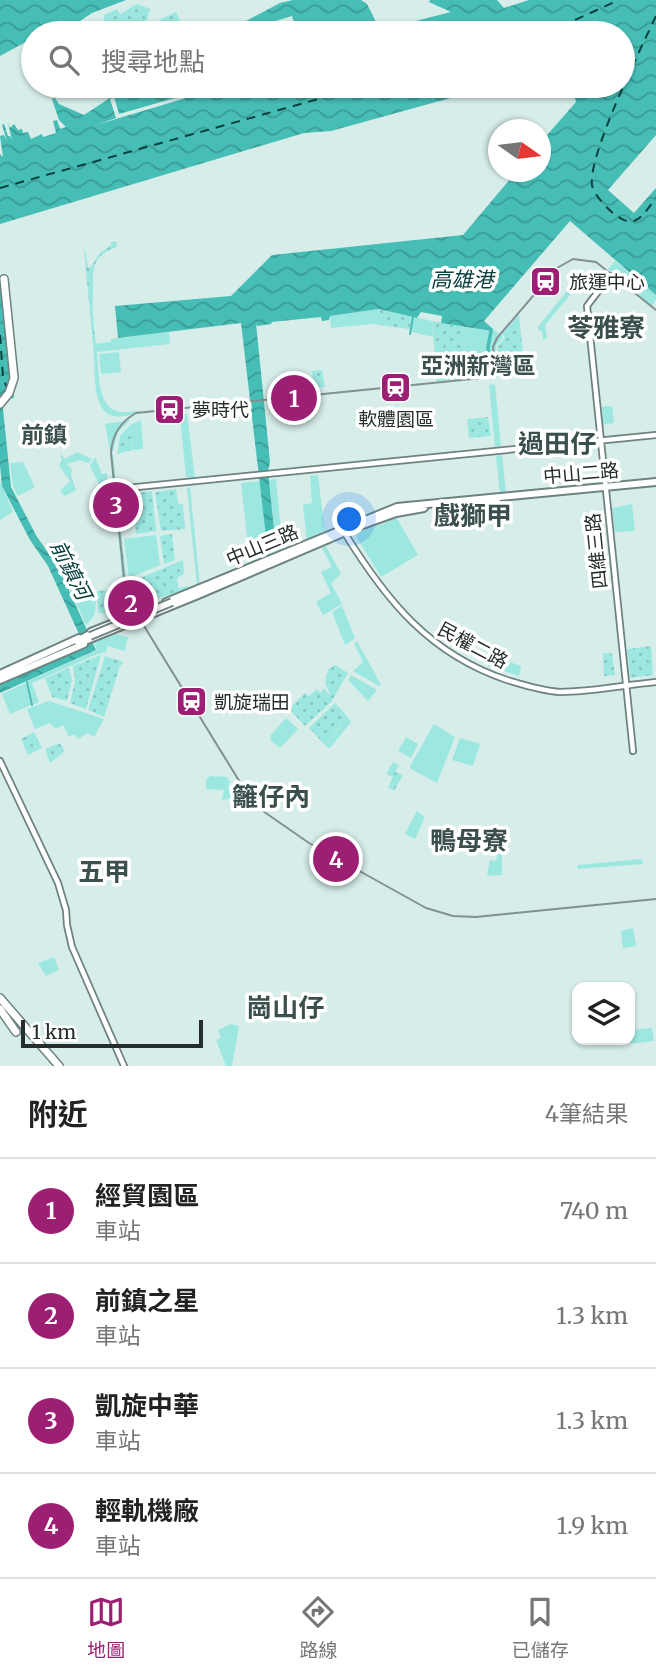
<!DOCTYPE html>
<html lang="zh-TW">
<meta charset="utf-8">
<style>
:root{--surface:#fff;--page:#f6f6f6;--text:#222;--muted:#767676;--line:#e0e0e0;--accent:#9d1f73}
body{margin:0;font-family:Merriweather,"Noto Sans TC",serif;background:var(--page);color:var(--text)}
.controls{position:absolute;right:21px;bottom:21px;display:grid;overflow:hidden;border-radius:14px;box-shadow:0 2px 5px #0004}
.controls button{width:63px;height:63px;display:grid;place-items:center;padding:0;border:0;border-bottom:2px solid var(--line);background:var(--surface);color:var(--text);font:35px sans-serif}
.compass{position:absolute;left:488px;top:119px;width:63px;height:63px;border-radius:50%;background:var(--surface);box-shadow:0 2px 5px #0004;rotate:104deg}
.scale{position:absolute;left:21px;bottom:18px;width:182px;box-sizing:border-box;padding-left:7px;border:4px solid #252d2d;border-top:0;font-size:19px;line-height:24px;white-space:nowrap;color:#252d2d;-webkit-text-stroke:5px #fff;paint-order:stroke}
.you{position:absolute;left:350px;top:520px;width:24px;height:24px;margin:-18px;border:5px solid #fff;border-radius:50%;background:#1a73e8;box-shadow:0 0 0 10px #1a73e833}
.badge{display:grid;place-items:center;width:46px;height:46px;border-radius:50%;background:var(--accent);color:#fff;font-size:23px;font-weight:700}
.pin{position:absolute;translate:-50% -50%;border:4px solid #fff;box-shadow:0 2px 7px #0006}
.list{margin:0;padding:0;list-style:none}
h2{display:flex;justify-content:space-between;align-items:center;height:91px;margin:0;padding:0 28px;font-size:30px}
h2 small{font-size:23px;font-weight:400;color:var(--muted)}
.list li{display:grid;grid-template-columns:46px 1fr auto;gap:21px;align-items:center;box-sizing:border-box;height:105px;padding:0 28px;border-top:2px solid var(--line)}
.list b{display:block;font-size:26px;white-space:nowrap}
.list p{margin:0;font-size:23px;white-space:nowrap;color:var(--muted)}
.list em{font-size:23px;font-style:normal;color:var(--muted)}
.icon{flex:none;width:38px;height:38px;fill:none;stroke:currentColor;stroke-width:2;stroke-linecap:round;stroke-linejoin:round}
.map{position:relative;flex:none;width:656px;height:1066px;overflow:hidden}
.search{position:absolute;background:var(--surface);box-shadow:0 2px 5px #0004;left:21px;right:21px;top:21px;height:77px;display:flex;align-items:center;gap:18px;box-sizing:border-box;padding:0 24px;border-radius:38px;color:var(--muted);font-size:26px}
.sheet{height:511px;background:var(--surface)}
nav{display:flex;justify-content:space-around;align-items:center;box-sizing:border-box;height:98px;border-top:2px solid var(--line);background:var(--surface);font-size:19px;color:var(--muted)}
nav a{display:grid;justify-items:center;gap:4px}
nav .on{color:var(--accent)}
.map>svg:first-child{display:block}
</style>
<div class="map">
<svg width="656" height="1066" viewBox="0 0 656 1066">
<defs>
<pattern id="grass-dots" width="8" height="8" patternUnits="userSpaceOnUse" patternTransform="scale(1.75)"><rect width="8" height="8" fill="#9de7e1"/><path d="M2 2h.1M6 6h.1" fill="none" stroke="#87c6c1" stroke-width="1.8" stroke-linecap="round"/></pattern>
<pattern id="water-waves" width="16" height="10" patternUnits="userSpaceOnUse" patternTransform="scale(1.75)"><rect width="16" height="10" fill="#46beb6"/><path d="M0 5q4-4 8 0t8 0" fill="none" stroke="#3a9b94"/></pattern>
</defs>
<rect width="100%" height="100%" fill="#d6edea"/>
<path fill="url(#grass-dots)" d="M137,4L150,9L147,20L118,33H98L104,21V15L117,9L120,14Z
M176,12L186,32L165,33L159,20Z
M111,242H116L117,247C87,257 94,274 93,299C92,311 94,329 96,343L93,344L84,249H85L88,267H91L99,254L111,245Z
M379,309L413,317L409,329L374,324Z
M519,315L525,373L501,377L497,347L505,337L502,334Z
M432,321L464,327L465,372L485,350L486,378L437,381Z
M322,370L325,387L314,388L312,371Z
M488,417L491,436L469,438L467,419Z
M130,425L132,450L117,454L120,436Z
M110,454H113L126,577L137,610L133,612L127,604L124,595Z
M176,489L178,504H183L185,529L161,531L155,492Z
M152,491L156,531L136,534L135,521L123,522L120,495Z
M172,534L175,560L164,564L160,536Z
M183,560L184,574L177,578L178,588L189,586L190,589L155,599L149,600L148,595L135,600L131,582Z
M110,590L108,613H98L97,591Z
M651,646L653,675L630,678L627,649Z
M603,653H612L615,675L604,676Z
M101,655L86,709L70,703L75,682L73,666Z
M105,656L124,662L120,666L104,717L88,710Z
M335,665L348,673L331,702L305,726L289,709L305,693L309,696L317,689L320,693L324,689L331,696L325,683L328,669Z
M69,668L72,680L67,701L52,697L45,678Z
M335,703L346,715L340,722L342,724L325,745L309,728Z
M34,732L42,748L28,755L21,739Z
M60,743L65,751L50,763L45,749Z
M393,762L399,765L395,772L403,775L394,791L388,787L393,777L386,774Z"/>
<path fill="#9de7e1" d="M615,261L656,295V300L652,306L608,269Z
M567,291L571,294L545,325L547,339H543L542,332L537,328Z
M379,309L374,324L331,328L330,316Z
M413,317L432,321L433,337L412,332V330L409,329Z
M464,327L492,331L493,329L503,337L496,346L498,377L486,378L484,351L465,373Z
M169,332L170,344L97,352C99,370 96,408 120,412C127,413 136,411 143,410C87,436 97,380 93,344L111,342V339Z
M119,352L121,372L101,374L99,354Z
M495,384L501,446L495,447L489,385Z
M310,403L311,415L307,418L310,422H291V406Z
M612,406L614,423L601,425L599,407Z
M183,414H187L195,478L186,477L180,417Z
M130,420L118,432L113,451H110L105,424Z
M141,420L143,449L132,450L130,425Z
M77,452L92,459L89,463L79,460L67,464L72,469L71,475L76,490L65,496L60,491L70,481L59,466L62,459L60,456L61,454L65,459Z
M502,455L506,493L500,494L496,456Z
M95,457L102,474L107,473L108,493L102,483L99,484L90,466Z
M23,462L35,487L18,496L13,486L10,463Z
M318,475L325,534L307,542L303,505L312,503L310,476Z
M276,479L283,552L250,564L241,483L260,481L267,545L270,538L275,537L269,480Z
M0,481L13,512L0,520Z
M190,487L200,585L197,586L187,488Z
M632,504L635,531L615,532L612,508Z
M396,517L418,555L381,577L354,533L383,524Z
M156,535L160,565L129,578L124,539Z
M325,544L341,574L331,583L342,604L323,615L316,602L331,593L321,572L332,567L321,546Z
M77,577L85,596L94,592C97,606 97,616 86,625L66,581Z
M342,606L355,638L345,645L332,612Z
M464,628L472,633L466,648L454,641Z
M111,633L128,637L125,651L108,646L106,652L95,655L32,683L39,702L33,705L28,681L97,650L94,641Z
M357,641L381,685L379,686L353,671L363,662L354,643Z
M492,656L521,666L519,676L488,666Z
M351,675L377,690L368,701L348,680Z
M26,683L31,705L10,714L2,694Z
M49,701L104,719L94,737L88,733L78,739L74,734L69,737L63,725L55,729L50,723L35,729L27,709Z
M346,715L351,722L331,747L328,748L325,745L342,725L340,722Z
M286,718L298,729L280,748L270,740L272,738L270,736Z
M434,724L455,737L437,783L411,769L410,766Z
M406,737L418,744L411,758L398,751Z
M460,738L480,744L473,766L452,760Z
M210,776L227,777L230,782L228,787L233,788L234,798L222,800L224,790L206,789V780Z
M417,811L425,817L415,839L405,834Z
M498,852L502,853V875L487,876L490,860L496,861Z
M642,859L643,864L577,869L578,865Z
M633,928L636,946L623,948L621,931Z
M54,957L59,970L46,976L38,963Z
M231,1024L239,1026L232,1066H226L216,1040L221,1038L218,1030Z
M652,1028L654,1041L631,1044L630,1030Z"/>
<path fill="url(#water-waves)" d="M0,0H126L92,13L80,21H66L52,25L41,33H33V38L0,56Z
M293,0H361L367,4L380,30L451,12L429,2L430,0H497L504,8L529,0H656V135L608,190L634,213L656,188V295L570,221L484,321L493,329L492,331L441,323L442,316L421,312L417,318L379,309L330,316L329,320L322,321L321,317L272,322L271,324L257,326L256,323L270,462L268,471L275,538H270L271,545H267L241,323L118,338L115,306L231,296L272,255L463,235L516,172H540L541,142L576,102L571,86H623V33H365L363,27L357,22L295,25L292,16L249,29L244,22L280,3Z
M128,86H145L149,95L152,94L149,86H204L205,89L201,90L202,93L211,91L209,86H494L331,131L304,133L0,224V154L3,157L0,136L4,135L7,141L2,125L4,124L8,136H10L12,140L8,123L10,128L14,124L18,130L22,129L23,133L28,132L31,139L42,134L43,137L56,133L53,121L57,120L60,129L66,127L59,120L52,99L55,98L59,104L84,115Z
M0,281L14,398L2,399L11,487L37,537L58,566L96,650L0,693V683L84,645L48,566L30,540L2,486L0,465Z"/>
<path fill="#d6edea" d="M182,96L186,98L96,125L116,118L110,99L114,97L119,114Z"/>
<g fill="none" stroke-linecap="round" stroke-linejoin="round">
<path stroke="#46beb6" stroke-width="2" d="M410,334L413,317
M27,682L32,705"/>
<path stroke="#46beb6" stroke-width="3.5" d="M490,373L488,347L491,331"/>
<path stroke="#09413e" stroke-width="2" stroke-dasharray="9 7" stroke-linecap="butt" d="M656,16C641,48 588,155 592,185C594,197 621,226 634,221C643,218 650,205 656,198
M546,33L619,0
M0,188L365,86
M0,335L3,377L7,388"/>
<defs>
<path id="secondary" d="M610,276L587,306L633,751
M117,489L656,435
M344,532C386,600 429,654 507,680C524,685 542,691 560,692C592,692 624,685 656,682
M0,761L58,883L66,910L67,925L72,947L124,1066"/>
<path id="primary" d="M463,505L497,500
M166,602L397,507L656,482
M91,632L128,617
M77,641L94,632
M80,643L198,595L357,527L396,513L424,508
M0,674L79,638
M0,680L84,644"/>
<path id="highway" d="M0,404L9,393L14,378L4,279
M0,998L59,1066
M0,1009L16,1032"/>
</defs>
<use href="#secondary" stroke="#6e8381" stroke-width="8"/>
<use href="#primary" stroke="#6e8381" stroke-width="10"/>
<use href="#highway" stroke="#6e8381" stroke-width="10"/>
<use href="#secondary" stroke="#fff" stroke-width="4.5"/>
<use href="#primary" stroke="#fff" stroke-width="6"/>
<use href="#highway" stroke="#fff" stroke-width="7"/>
<path stroke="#829190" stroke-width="2" d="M656,310L596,262L573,259L557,268L497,338L493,347L495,374L492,377L136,413C120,422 112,435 111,453L124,577L133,608L249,797L260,809L309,843L426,908L453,916L476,917L656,899"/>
<defs>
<path id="primary-bridge" d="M90,636L172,602"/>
</defs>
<use href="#primary-bridge" stroke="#6e8381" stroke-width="10" stroke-linecap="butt"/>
<use href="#primary-bridge" stroke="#fff" stroke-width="6"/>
</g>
<defs>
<symbol id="station-square" viewBox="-11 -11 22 22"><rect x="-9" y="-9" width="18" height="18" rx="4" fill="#9d1f73" stroke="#fff"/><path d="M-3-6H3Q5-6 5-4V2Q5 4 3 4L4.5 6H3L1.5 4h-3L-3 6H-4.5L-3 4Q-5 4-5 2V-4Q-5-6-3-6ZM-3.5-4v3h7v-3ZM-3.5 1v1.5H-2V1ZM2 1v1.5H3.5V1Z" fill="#fff"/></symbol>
</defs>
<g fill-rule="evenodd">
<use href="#station-square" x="528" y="264" width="35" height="35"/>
<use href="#station-square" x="378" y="370" width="35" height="35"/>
<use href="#station-square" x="152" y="392" width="35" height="35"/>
<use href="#station-square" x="174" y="684" width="35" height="35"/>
</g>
<g text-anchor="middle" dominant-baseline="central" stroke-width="7" stroke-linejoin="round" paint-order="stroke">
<g font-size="19" fill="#252d2d" stroke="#fff" text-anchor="start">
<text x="569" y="282">旅運中心</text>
<text x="192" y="410">夢時代</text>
<text x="396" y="419" text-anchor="middle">軟體園區</text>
<text x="214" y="702">凱旋瑞田</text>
</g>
<g font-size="19" fill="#252d2d" stroke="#fff">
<text transform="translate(581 473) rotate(-5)">中山二路</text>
<text transform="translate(262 545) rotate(-23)">中山三路</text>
<text transform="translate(596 551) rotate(-96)">四維三路</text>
<text transform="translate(473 645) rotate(28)">民權二路</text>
</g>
<g font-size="21" font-style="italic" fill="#09413e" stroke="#fff">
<text x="462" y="279">高雄港</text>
<text transform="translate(71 570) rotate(63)">前鎮河</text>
</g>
<g font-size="23" font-weight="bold" fill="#3b4f4d" stroke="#fff">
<text x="478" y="365">亞洲新灣區</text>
<text x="44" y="434">前鎮</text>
</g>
<g font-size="26" font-weight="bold" fill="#3b4f4d" stroke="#fff">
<text x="606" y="327">苓雅寮</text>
<text x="557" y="443">過田仔</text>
<text x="473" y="515">戲獅甲</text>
<text x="271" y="796">籬仔內</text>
<text x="469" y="840">鴨母寮</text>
<text x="104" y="871">五甲</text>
<text x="285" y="1007">崗山仔</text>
</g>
</g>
</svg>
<div class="controls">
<button><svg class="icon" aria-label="layers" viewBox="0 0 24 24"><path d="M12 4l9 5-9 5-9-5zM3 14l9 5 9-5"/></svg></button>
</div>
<svg class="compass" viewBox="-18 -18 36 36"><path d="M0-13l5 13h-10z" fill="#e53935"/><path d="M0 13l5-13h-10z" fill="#767676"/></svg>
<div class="scale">1 km</div>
<div class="you"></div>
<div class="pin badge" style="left:294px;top:398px">1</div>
<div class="pin badge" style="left:131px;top:603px">2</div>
<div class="pin badge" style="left:116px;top:505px">3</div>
<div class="pin badge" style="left:336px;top:859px">4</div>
<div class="search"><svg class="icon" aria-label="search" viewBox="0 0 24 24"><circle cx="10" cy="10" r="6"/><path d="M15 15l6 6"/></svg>搜尋地點</div>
</div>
<section class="sheet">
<h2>附近<small>4筆結果</small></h2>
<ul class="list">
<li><span class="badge">1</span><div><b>經貿園區</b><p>車站</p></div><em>740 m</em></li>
<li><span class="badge">2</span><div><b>前鎮之星</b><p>車站</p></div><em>1.3 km</em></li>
<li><span class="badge">3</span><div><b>凱旋中華</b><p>車站</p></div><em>1.3 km</em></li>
<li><span class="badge">4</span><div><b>輕軌機廠</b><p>車站</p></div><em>1.9 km</em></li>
</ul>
</section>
<nav>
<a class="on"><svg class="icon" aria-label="map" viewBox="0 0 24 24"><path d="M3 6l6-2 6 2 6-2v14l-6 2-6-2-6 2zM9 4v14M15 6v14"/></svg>地圖</a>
<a><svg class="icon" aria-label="directions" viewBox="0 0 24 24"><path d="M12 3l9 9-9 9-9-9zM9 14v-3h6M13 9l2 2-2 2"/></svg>路線</a>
<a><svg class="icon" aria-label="saved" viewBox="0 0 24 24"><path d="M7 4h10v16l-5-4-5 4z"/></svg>已儲存</a>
</nav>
